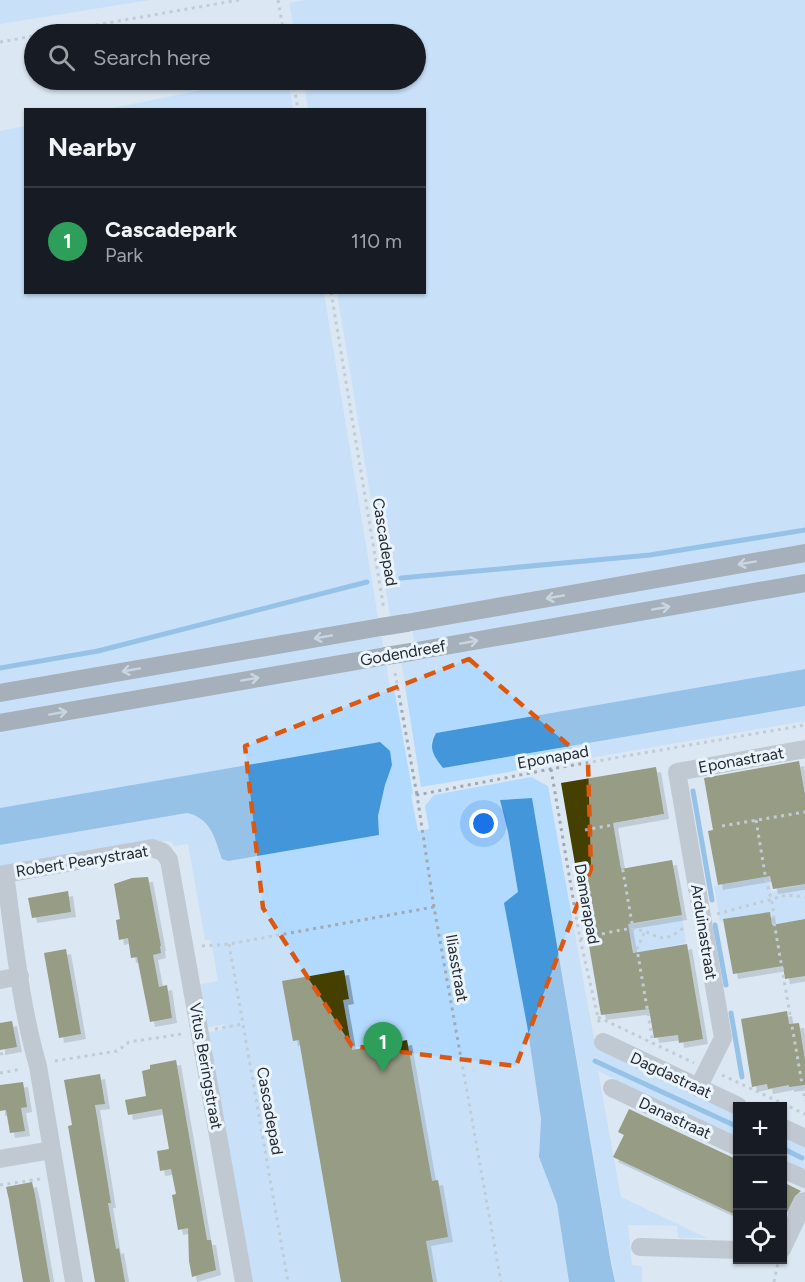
<!DOCTYPE html>
<meta charset="utf-8">
<style>
:root{--surface:#171b24;--page:#20242c;--text:#f1f3f6;--muted:#9ea1a6;--line:#363941;--accent:#db2777}
body{margin:0;font-family:Figtree,sans-serif;background:var(--page);color:var(--text)}
.controls{position:absolute;right:18px;bottom:18px;display:grid;overflow:hidden;border-radius:0px;box-shadow:0 2px 4px #0004}
.controls button{width:54px;height:54px;display:grid;place-items:center;padding:0;border:0;border-bottom:2px solid var(--line);background:var(--surface);color:var(--text);font:30px sans-serif}
.you{position:absolute;left:484px;top:824px;width:21px;height:21px;margin:-15px;border:4px solid #fff;border-radius:50%;background:#1a73e8;box-shadow:0 0 0 9px #1a73e833}
.badge{display:grid;place-items:center;width:39px;height:39px;border-radius:50%;background:var(--accent);color:#fff;font-size:20px;font-weight:700}
.pin{position:absolute;translate:-50% -50px;filter:drop-shadow(0 2px 3px #0008)}
.pin::after{content:'';position:absolute;top:32px;width:21px;height:18px;background:inherit;clip-path:polygon(0 0,100% 0,50% 100%)}
.list{margin:0;padding:0;list-style:none}
h2{display:flex;justify-content:space-between;align-items:center;height:78px;margin:0;padding:0 24px;font-size:26px}
h2 small{font-size:20px;font-weight:400;color:var(--muted)}
.list li{display:grid;grid-template-columns:39px 1fr auto;gap:18px;align-items:center;box-sizing:border-box;height:108px;padding:0 24px;border-top:2px solid var(--line)}
.list b{display:block;font-size:22px;white-space:nowrap}
.list p{margin:0;font-size:20px;white-space:nowrap;color:var(--muted)}
.list em{font-size:20px;font-style:normal;color:var(--muted)}
.icon{flex:none;width:33px;height:33px;fill:none;stroke:currentColor;stroke-width:2;stroke-linecap:round;stroke-linejoin:round}
.map{position:relative;flex:none;width:805px;height:1282px;overflow:hidden}
.search{position:absolute;background:var(--surface);box-shadow:0 2px 4px #0004;left:24px;top:24px;width:402px;height:66px;display:flex;align-items:center;gap:15px;box-sizing:border-box;padding:0 21px;border-radius:33px;color:var(--muted);font-size:22px}
.panel{position:absolute;background:var(--surface);box-shadow:0 2px 4px #0004;left:24px;top:108px;width:402px;height:186px;border-radius:0px}
.map>svg:first-child{display:block}
</style>
<div class="map">
<svg width="805" height="1282" viewBox="0 0 805 1282">
<defs>
<filter id="shadow"><feDropShadow dx="5" dy="5" stdDeviation="0" flood-color="#0004"/></filter>
</defs>
<rect width="100%" height="100%" fill="#dbe7f2"/>
<path fill="#b2d9fe" d="M0,0H150L0,24Z
M306,0H805V547L391,621L337,293L424,292V110L308,109L303,80H416V34H295L289,3Z
M252,80H288L293,109H107Z
M25,126L26,292L324,293L379,623L0,688V131Z
M805,558V579L415,646L412,627Z
M805,589V669L436,733L431,743L443,768L805,706V721L421,787L401,660Z
M381,632L384,652L0,719V698Z
M386,661L390,689L394,688L413,794L411,795L418,831L429,829L425,806L434,795L531,777L548,786L595,1044L737,1112V1139L598,1071L621,1197L707,1238H678L677,1226L628,1225L632,1265L642,1266V1282H615L532,798L500,800L508,832L518,892L527,1025L541,1119L539,1157L557,1204L569,1282H250L207,1033L225,1029L224,1024L206,1028L198,985L218,981L211,940H205L188,844L174,846L172,842L167,841L0,870V845L187,813C211,818 215,839 222,859L379,835L378,816L387,777L0,808V728Z
M768,876L771,892L805,885V919L773,925L770,913L720,921L714,886Z
M682,916L686,943L635,953L632,939L589,946L587,931L633,922L634,924Z
M782,1134L805,1145L804,1171L783,1160Z"/>
<path fill="#4496da" d="M805,669V706L443,768C433,755 428,748 436,733Z
M380,742L390,751L392,765L385,785L378,816L379,835L228,861L222,859C215,839 211,818 187,813L0,845V808Z
M532,798L611,1263L615,1282H569L557,1204L539,1157L541,1119L527,1025L504,903L518,892L508,832L500,800Z"/>
<g fill="none" stroke-linecap="round" stroke-linejoin="round">
<path stroke="#4496da" stroke-width="5" d="M401,578L650,555L805,530
M0,668L98,651L367,582
M693,791L712,900
M715,925L726,985
M731,1013L742,1077
M595,1061L738,1127
M782,1148L802,1158"/>
</g>
<path fill="#443f00" filter="url(#shadow)" d="M799,761L805,795V884L773,889L770,876L718,885L708,831L713,830L704,778Z
M656,767L664,814L613,823L621,869L672,860L682,915L628,924L633,953L687,944L703,1039L679,1043L678,1035L654,1038L649,1009L601,1015L561,783Z
M148,877L161,946H160L161,953L153,955L159,987L167,985L172,1018L150,1022L137,957L131,958L128,938L119,940L116,920L120,919L114,884L132,878Z
M68,891L71,912L32,918L28,898Z
M770,912L772,925L805,919V976L785,979L783,966L733,974L723,919Z
M66,949L81,1034L59,1038L44,953Z
M344,970L349,999L343,1000L352,1050L407,1040L432,1181L438,1180L448,1237L426,1241L433,1282H341L299,1040L293,1041L282,981Z
M787,1011L789,1024L799,1023L805,1060V1085L789,1087V1085L768,1089L767,1084L752,1087L741,1019Z
M12,1021L17,1047L0,1050V1023Z
M176,1060L207,1240H211L216,1270L192,1277L189,1261L188,1228L178,1230L172,1195L176,1194L171,1169L160,1171L157,1151L169,1149L162,1109L128,1115L125,1100L146,1096L142,1071L150,1069V1065Z
M100,1074L105,1104L95,1105L111,1203H108L116,1249L119,1248L125,1282H95L68,1126L72,1125L64,1080Z
M23,1082L27,1107L21,1108L25,1131L10,1133L6,1110L0,1111V1085Z
M629,1109L738,1160V1216L613,1157L624,1135L618,1132Z
M32,1182L35,1195L50,1282H23L9,1200L6,1187Z
M783,1182L801,1191L795,1196L787,1212L783,1210Z"/>
<g fill="none" stroke-linecap="round" stroke-linejoin="round">
<path stroke="#a1aab3" stroke-width="3" stroke-dasharray="3 4.5" stroke-linecap="butt" d="M278,0L284,34
M44,34L239,0
M0,42L34,36
M293,80L298,110
M331,292L384,610
M395,673L417,795
M551,769L580,939L600,1026
M756,820L766,880L773,906L774,922L805,1101
M615,825L633,929
M722,826L805,812
M585,830L666,815L667,818
M434,907L417,795L551,769L805,725
M717,914L787,895L805,897
M644,933L637,949L653,1043
M580,939C593,937 621,928 633,929C661,932 657,949 686,926
M229,944L288,1282
M202,946L229,944L434,907L501,1282
M598,1017L694,1063
M215,1029L243,1024
M0,1054L16,1051
M55,1061L117,1051L129,1042L182,1034
M0,1073L22,1069
M722,1075L805,1114
M0,1185L40,1179
M774,1282L778,1263"/>
<path stroke="#9fa3a8" stroke-width="18" d="M5,874C14,938 20,1004 38,1066L74,1282
M0,875L152,848L163,852L169,860L244,1282
M0,980L20,976
M603,1042L738,1106
M612,1088L738,1147
M698,1088L723,1038L677,772L805,749
M782,1127L805,1138
M0,1159L52,1150
M782,1169L805,1179
M640,1247L738,1250
M782,1249L805,1201"/>
<path stroke="#646d75" stroke-width="18" d="M406,623L805,553
M411,652L805,583
M0,693L381,627
M0,723L386,656"/>
<path stroke="#646d75" stroke-width="18" d="M381,627L406,623
M386,656L411,652"/>
</g>
<defs><path id="oneway-shaft" d="M-6 0H5M1.5-3L5.5 0L1.5 3" fill="none" stroke-width="1.6" stroke-linecap="round" stroke-linejoin="round" transform="scale(1.5)"/></defs>
<g stroke="#b4bec7">
<use href="#oneway-shaft" transform="translate(747 563) rotate(170)"/>
<use href="#oneway-shaft" transform="translate(555 597) rotate(170)"/>
<use href="#oneway-shaft" transform="translate(661 608) rotate(-10)"/>
<use href="#oneway-shaft" transform="translate(323 637) rotate(170)"/>
<use href="#oneway-shaft" transform="translate(469 642) rotate(-10)"/>
<use href="#oneway-shaft" transform="translate(131 670) rotate(170)"/>
<use href="#oneway-shaft" transform="translate(250 679) rotate(-10)"/>
<use href="#oneway-shaft" transform="translate(58 713) rotate(-10)"/>
</g>
<path d="M0 0H805V1282H0ZM469,659L588,762L591,869L516,1066L352,1046L263,908L245,746Z" fill="#dbe7f2" fill-opacity=".55" fill-rule="evenodd"/>
<path fill="none" stroke="#de570e" stroke-width="4.5" stroke-dasharray="12 8" stroke-linejoin="round" d="M469,659L588,762L591,869L516,1066L352,1046L263,908L245,746Z"/>
<g text-anchor="middle" dominant-baseline="central" stroke-width="6" stroke-linejoin="round" paint-order="stroke">
<g font-size="16" fill="#262a2e" stroke="#eaf4fd">
<text transform="translate(385 542) rotate(81)">Cascadepad</text>
<text transform="translate(403 653) rotate(-10)">Godendreef</text>
<text transform="translate(553 757) rotate(-10)">Eponapad</text>
<text transform="translate(741 760) rotate(-10)">Eponastraat</text>
<text transform="translate(82 861) rotate(-9)">Robert Pearystraat</text>
<text transform="translate(587 904) rotate(80)">Damarapad</text>
<text transform="translate(704 932) rotate(81)">Arduinastraat</text>
<text transform="translate(457 968) rotate(80)">Iliasstraat</text>
<text transform="translate(206 1066) rotate(80)">Vitus Beringstraat</text>
<text transform="translate(671 1075) rotate(25)">Dagdastraat</text>
<text transform="translate(270 1111) rotate(80)">Cascadepad</text>
<text transform="translate(675 1118) rotate(25)">Danastraat</text>
</g>
</g>
</svg>
<div class="controls">
<button>+</button>
<button>−</button>
<button><svg class="icon" aria-label="locate" viewBox="0 0 24 24"><circle cx="12" cy="12" r="6"/><path d="M12 2v4M12 18v4M2 12h4M18 12h4"/></svg></button>
</div>
<div class="you"></div>
<div class="pin badge" style="left:383px;top:1072px;background:#2e9e5b">1</div>
<div class="search"><svg class="icon" aria-label="search" viewBox="0 0 24 24"><circle cx="10" cy="10" r="6"/><path d="M15 15l6 6"/></svg>Search here</div>
<section class="panel">
<h2>Nearby<small></small></h2>
<ul class="list">
<li><span class="badge" style="background:#2e9e5b">1</span><div><b>Cascadepark</b><p>Park</p></div><em>110 m</em></li>
</ul>
</section>
</div>
